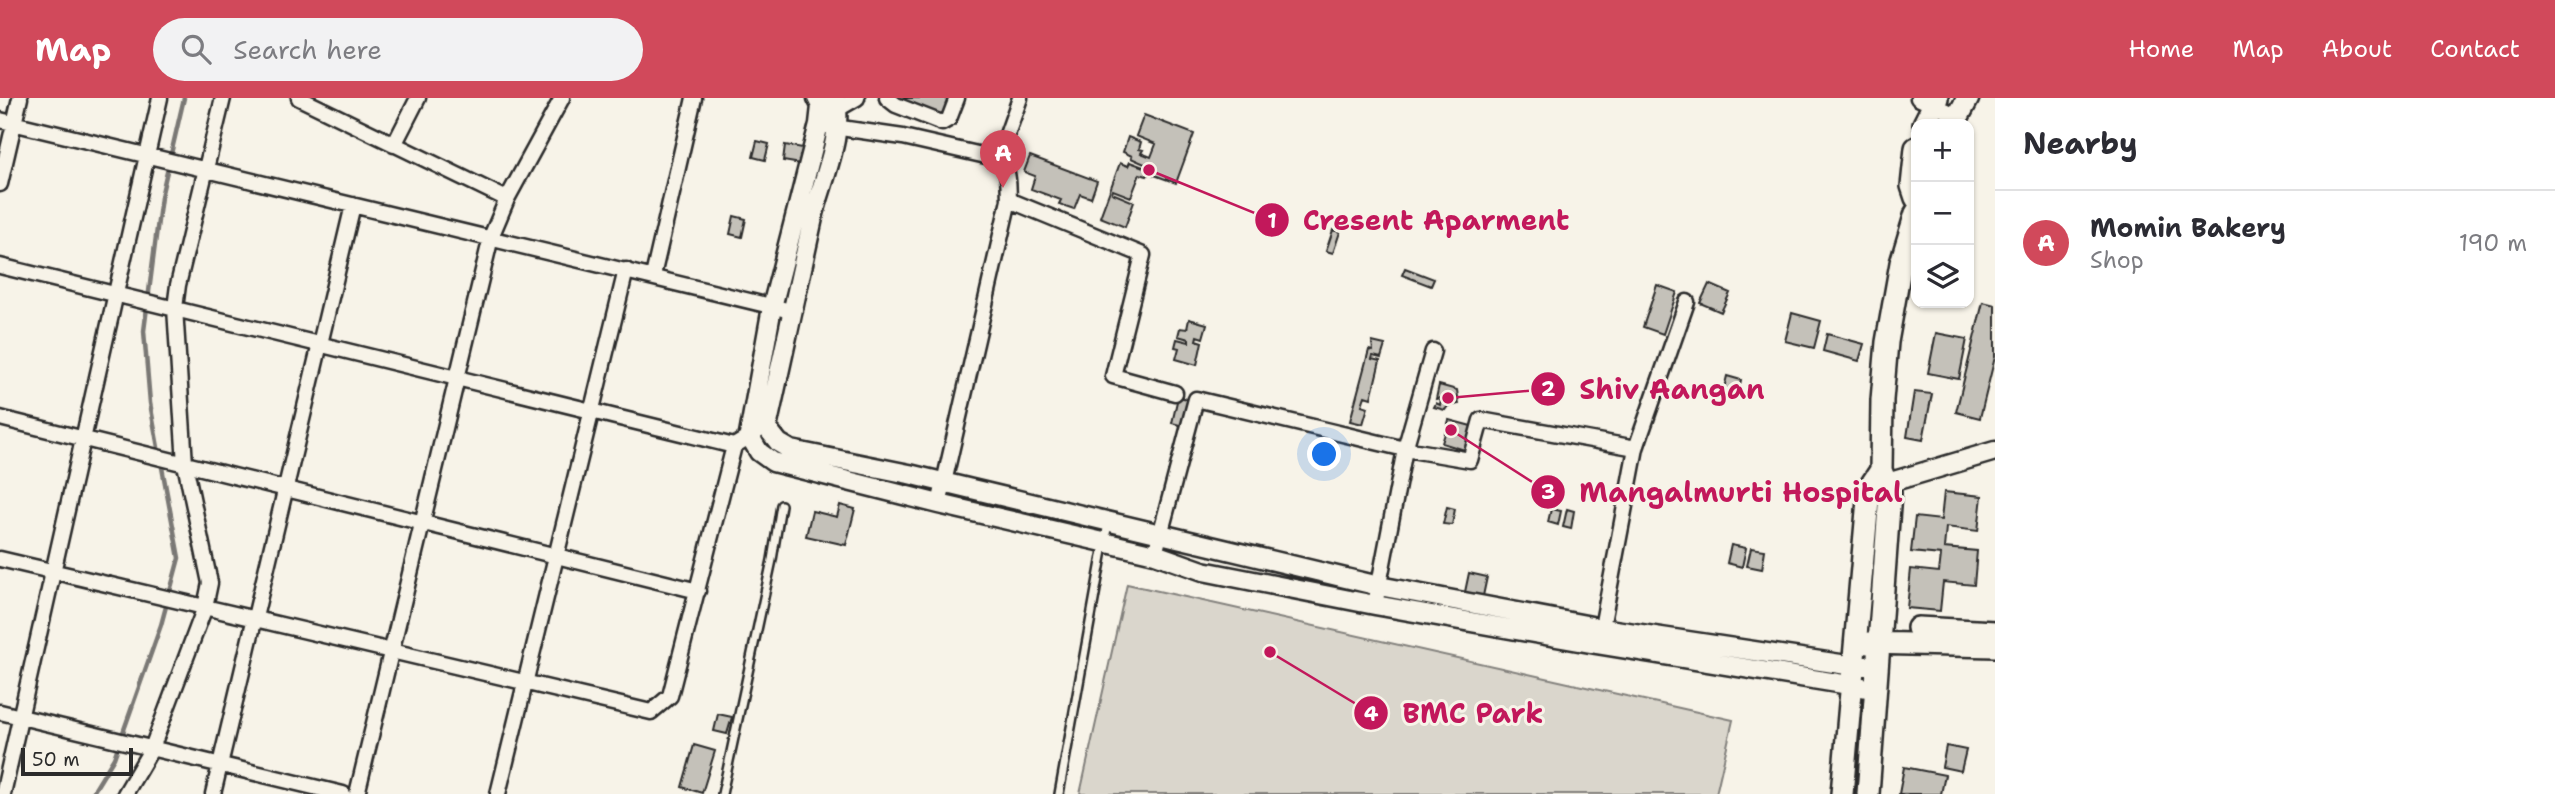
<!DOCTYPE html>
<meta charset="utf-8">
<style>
:root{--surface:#fff;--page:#f2f2f3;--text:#2b2b33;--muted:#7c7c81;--line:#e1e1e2;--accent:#d1495b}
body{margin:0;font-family:"Shantell Sans",sans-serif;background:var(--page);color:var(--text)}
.controls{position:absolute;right:21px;top:21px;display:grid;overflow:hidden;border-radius:14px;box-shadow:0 2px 5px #0004}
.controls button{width:63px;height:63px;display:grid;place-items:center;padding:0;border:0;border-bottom:2px solid var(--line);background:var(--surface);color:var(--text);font:35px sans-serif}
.scale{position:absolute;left:21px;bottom:18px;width:112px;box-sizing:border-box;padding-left:7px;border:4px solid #2b2b2b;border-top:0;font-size:19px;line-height:24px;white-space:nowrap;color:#2b2b2b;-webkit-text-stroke:5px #f7f3e8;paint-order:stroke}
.you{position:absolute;left:1325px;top:357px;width:24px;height:24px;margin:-18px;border:5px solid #fff;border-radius:50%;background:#1a73e8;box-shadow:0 0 0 10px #1a73e833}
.badge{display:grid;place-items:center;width:46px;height:46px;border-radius:50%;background:var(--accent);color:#fff;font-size:23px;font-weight:700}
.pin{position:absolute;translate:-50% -58px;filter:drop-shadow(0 2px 4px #0008)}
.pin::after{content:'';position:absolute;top:37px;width:24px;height:21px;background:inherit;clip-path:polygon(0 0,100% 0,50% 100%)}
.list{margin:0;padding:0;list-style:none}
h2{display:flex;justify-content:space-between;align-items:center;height:91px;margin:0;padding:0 28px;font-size:30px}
h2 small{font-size:23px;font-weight:400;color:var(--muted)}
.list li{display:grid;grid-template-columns:46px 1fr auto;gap:21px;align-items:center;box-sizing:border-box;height:105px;padding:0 28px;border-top:2px solid var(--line)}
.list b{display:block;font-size:26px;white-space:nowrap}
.list p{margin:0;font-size:23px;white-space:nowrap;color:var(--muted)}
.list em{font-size:23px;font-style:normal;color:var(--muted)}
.icon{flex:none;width:38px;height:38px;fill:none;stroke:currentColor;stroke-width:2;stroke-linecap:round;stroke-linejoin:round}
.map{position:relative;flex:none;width:1995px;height:696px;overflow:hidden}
header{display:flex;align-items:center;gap:42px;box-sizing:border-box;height:98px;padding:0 35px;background:var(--accent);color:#fff}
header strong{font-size:33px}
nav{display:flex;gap:38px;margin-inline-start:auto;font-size:24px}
.search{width:490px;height:63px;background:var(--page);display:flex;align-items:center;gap:18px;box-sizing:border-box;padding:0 24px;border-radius:38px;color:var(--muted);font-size:26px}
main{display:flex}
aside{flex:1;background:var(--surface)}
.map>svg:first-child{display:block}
</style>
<header>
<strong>Map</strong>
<div class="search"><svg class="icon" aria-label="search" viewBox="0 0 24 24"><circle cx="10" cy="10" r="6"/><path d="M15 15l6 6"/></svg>Search here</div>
<nav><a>Home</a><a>Map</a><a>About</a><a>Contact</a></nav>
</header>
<main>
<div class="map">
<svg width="1995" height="696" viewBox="0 0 1995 696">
<rect width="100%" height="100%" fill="#f7f3e8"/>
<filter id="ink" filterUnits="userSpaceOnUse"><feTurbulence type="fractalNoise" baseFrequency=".0143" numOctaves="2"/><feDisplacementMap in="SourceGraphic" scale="14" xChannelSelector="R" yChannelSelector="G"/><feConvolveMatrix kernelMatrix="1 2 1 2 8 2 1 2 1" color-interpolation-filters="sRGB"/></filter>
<g filter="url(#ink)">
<path fill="#dad6cc" stroke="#82807c" stroke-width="2" d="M1127,486L1733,622L1716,696H1080Z"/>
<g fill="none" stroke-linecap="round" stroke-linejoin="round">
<path stroke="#7a7874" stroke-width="4.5" d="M159,355L150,305L144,233L161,99L184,0
M92,696L114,660L161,527L179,460L161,364"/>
</g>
<path fill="#c4c1b9" stroke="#2b2b2b" stroke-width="2" d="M902,0H953L945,22L900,6Z
M1144,17L1194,36L1176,85L1149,75L1147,78L1140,76L1131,99L1113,92L1112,95L1134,104L1125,129L1100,119L1120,65L1128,68L1130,64L1146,70L1147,67L1131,60L1132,58L1123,54L1128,39L1141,44L1139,51L1143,52L1141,55L1151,59L1156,46L1136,38Z
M757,43L769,46L765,62L753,59Z
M785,47L803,50L801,66L783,63Z
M1030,58L1097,83L1091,100L1080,96L1074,111L1059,106L1061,102L1031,91L1035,78L1024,74Z
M734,118L746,121L742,139L730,136Z
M1333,132L1340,134L1333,155L1326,153Z
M1405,170L1434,181L1431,188L1402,177Z
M1709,186L1730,195L1721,214L1700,205Z
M1657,187L1677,194L1663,236L1643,229Z
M1983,204L1995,207V259L1980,320L1956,314Z
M1792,215L1821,223L1814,250L1785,243Z
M1189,221L1207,226L1203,240L1197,238L1196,242L1202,244L1197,267L1176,261L1179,250L1175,249L1177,241L1189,244V241L1178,238L1180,230L1187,231Z
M1936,235L1967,241L1959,281L1928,275Z
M1827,236L1864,246L1859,263L1823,253Z
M1372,244L1385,247L1381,260L1373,258L1372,261L1380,263L1371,300L1365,298L1362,307L1368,309L1363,326L1350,323L1369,252L1373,253Z
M1727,278L1741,282L1737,301L1722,298Z
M1439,287L1457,292L1459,306L1448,308L1445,312L1434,309L1436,305L1440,307L1441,300L1436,301Z
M1914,294L1932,296L1923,342L1907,339Z
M1178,299L1193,302L1187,329L1172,325Z
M1449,322L1475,329L1468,353L1442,345Z
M1944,394L1982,398L1978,433L1946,429L1944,450L1977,453L1974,487L1943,484L1940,513L1907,510L1911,471L1939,474L1941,457L1911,454L1915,419L1941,422Z
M840,407L855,411L846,447L806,438L812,413L837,419Z
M1447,409L1455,411L1452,427L1443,426Z
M1551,411L1561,413L1558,427L1548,424Z
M1567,411L1574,413L1571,431L1563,429Z
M1731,447L1746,450L1742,469L1727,465Z
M1751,450L1765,452L1762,471L1747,468Z
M1469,475L1487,479L1483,498L1465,494Z
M718,616L732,619L727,636L714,633Z
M694,647L715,653L702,695L682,689Z
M1946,648L1966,652L1961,673L1942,669Z
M1904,669L1945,677L1941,696H1899Z"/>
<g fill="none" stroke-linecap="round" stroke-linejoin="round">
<defs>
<path id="service" d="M722,696L772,462L781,407
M1059,696L1108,425"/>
<path id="minor" d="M299,0L507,101
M887,0L896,7L942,25L949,21L957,0
M1918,0L1958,18
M838,11L857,0
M0,22L791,213
M827,28L903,39L995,60C1011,69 1008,85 1009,102
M394,47L418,0
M998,62L1020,0
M0,86L20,0
M0,168L734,348
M653,178L694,0
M1433,253L1405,351L1470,362L1481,322L1636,350
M0,320L698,493
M939,406L1009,102L1143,157L1113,278L1175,295
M1155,456L1196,301L1405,351L1375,507
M0,461L651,614L670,598L734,348L757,334
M1600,540L1636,350L1687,204
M0,614L343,696
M3,696L160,0
M125,696L152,650L205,509L210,485L185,366L175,210L178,187L223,0
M213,696L353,107
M357,696L491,139L507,101L562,0
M498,696L626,172"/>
<path id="tertiary" d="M817,0L821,8L819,26L772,209L749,337L759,354L773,364L939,406L1155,456L1203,473L1375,507L1596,546L1874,591
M835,0C845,35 821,85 813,120C797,190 782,260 767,330L779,345L791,352L909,376L1379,488L1602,530L1854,568H1876
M1874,389L1995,353"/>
<path id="secondary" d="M1924,26L1937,0
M1954,26L1968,0
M1916,50L1912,88L1916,100
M1918,530L1995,534
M1868,545L1995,548
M1842,696L1869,390L1881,372L1882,302L1887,244L1901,165L1916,115
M1868,696L1890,395L1881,372"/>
</defs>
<use href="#service" stroke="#2b2b2b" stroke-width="12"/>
<use href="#minor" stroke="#2b2b2b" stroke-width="19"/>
<use href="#tertiary" stroke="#2b2b2b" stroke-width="23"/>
<use href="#secondary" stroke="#2b2b2b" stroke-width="26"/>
<use href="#service" stroke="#f7f3e8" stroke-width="7"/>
<use href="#minor" stroke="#f7f3e8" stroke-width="14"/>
<use href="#tertiary" stroke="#f7f3e8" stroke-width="18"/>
<use href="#secondary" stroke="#f7f3e8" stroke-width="21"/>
</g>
</g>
<path fill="none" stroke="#c2185b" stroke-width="2.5" d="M1149 72L1272 122M1448 300L1548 291M1451 332L1548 394M1270 554L1371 615"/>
<g fill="#c2185b" stroke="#f7f3e8" stroke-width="2.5">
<circle cx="1149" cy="72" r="7"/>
<circle cx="1448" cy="300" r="7"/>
<circle cx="1451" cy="332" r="7"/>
<circle cx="1270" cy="554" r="7"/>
<circle cx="1272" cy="122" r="18"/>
<circle cx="1548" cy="291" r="18"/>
<circle cx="1548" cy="394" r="18"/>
<circle cx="1371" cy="615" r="18"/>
</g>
<g font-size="21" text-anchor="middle" font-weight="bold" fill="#fff">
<text x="1272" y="130">1</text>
<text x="1548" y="298">2</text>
<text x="1548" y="401">3</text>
<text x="1371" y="623">4</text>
</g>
<g font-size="28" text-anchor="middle" font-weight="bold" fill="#c2185b" stroke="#f7f3e8" stroke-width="6" stroke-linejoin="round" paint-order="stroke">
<text x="1436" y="132">Cresent Aparment</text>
<text x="1672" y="301">Shiv Aangan</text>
<text x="1741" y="404">Mangalmurti Hospital</text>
<text x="1473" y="625">BMC Park</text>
</g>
</svg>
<div class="controls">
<button>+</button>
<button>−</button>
<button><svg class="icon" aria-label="layers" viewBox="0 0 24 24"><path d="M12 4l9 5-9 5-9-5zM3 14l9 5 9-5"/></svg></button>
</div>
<div class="scale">50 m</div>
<div class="you"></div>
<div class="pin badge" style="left:1003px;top:90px">A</div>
</div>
<aside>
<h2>Nearby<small></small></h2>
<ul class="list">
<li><span class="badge">A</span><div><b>Momin Bakery</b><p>Shop</p></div><em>190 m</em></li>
</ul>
</aside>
</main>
